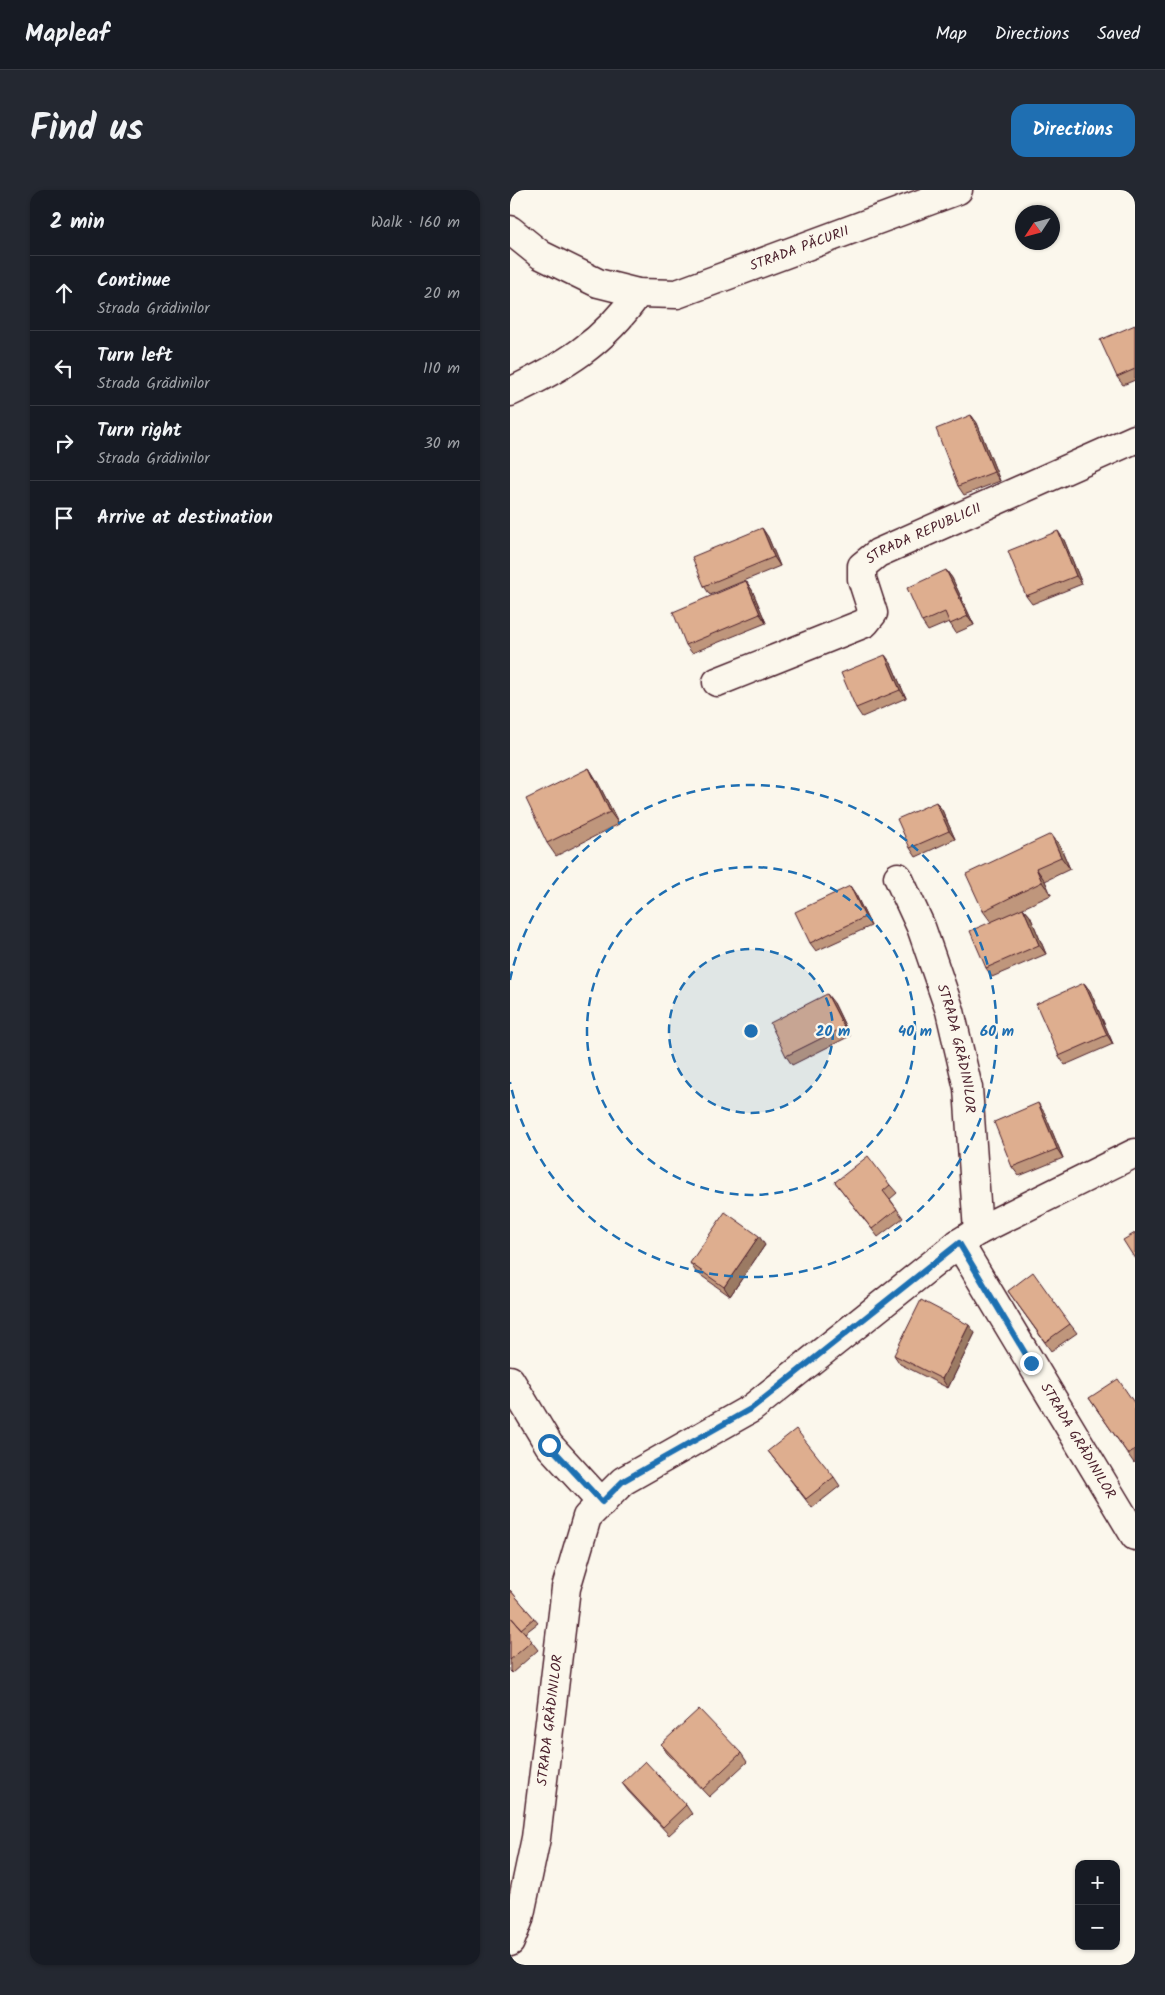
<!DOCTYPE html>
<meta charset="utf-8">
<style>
:root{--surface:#171b24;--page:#242831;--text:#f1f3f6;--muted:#9ea1a6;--line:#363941;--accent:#1f6fb2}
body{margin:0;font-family:Kalam,sans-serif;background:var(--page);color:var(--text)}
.controls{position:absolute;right:15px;bottom:15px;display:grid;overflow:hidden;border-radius:10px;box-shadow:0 1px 4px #0004}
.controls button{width:45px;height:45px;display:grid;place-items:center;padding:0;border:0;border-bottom:1px solid var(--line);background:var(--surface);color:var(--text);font:25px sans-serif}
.compass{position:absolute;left:505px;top:15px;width:45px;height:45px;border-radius:50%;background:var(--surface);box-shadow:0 1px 4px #0004;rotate:234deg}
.stop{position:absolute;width:15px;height:15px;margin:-11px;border:4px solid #1f6fb2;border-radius:50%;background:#fff}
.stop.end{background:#1f6fb2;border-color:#fff;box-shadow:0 1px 5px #0008}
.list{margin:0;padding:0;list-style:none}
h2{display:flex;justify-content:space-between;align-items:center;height:65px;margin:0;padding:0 20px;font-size:21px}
h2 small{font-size:16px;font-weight:400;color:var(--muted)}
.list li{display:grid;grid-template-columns:32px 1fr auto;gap:15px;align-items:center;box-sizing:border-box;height:75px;padding:0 20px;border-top:1px solid var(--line)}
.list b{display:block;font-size:19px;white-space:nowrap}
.list p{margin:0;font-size:16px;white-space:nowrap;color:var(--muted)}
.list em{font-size:16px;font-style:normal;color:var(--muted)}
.icon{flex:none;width:28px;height:28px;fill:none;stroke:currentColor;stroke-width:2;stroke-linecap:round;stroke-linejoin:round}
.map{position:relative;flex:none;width:625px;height:1775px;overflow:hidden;border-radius:15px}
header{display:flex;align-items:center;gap:30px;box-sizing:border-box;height:70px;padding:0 25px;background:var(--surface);border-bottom:1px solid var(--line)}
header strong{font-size:24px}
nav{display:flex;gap:28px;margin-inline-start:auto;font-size:18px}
.intro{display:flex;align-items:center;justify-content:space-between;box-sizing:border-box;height:120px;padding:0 30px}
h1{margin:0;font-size:35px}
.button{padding:12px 22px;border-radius:15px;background:var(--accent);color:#fff;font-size:18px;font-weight:700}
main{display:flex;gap:30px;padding:0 30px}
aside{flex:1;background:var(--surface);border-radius:15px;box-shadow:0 1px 4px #0004}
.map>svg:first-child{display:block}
</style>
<header>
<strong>Mapleaf</strong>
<nav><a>Map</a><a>Directions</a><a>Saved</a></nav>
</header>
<div class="intro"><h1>Find us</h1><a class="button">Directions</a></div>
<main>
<aside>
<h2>2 min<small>Walk · 160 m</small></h2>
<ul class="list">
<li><svg class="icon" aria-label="ahead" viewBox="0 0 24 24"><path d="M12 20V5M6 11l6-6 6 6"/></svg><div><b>Continue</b><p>Strada Grădinilor</p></div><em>20 m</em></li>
<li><svg class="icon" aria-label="left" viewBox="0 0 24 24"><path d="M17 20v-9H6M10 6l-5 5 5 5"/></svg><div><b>Turn left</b><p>Strada Grădinilor</p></div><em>110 m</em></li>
<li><svg class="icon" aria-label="right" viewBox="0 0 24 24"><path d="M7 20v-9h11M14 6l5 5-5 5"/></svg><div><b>Turn right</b><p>Strada Grădinilor</p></div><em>30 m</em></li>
<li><svg class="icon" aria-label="arrive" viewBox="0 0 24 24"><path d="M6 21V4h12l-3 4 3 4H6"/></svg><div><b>Arrive at destination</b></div></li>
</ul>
</aside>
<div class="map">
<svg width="625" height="1775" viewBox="0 0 625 1775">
<rect width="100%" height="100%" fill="#fbf7ec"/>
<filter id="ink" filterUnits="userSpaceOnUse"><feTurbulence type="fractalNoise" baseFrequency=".02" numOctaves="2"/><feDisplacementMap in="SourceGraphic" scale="10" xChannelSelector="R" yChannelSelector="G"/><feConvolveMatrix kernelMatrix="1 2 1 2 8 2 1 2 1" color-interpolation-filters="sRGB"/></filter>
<g filter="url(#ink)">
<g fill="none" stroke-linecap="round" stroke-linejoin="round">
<defs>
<g id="minor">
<path id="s1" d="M0,40L31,65L88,93L128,103L167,104L448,0"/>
<path d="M0,202C53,177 94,153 128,103"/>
<path id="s2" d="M207,492L355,433L363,423L352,389V376L368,363L625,249"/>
<path id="s3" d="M388,687L411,737L440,821L458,898L468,1041"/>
<path id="s4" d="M449,1053L625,1346"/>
<path d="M0,1190L39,1255L92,1313"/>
<path id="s5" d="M0,1752L9,1729L26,1648L56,1398L77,1327L113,1291L242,1218L449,1053L468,1041L625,963"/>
</g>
</defs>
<use href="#minor" stroke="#4a1f2b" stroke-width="31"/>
<use href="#minor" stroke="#fbf7ec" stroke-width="28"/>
</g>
<path fill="#bf967b" stroke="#4a1f2b" d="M625,135V190L613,195L607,187Z
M461,225L467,233L490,291L454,305L448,296Z
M252,338L258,347L270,376L200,405L194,396Z
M554,350L572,394L522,414L516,406Z
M436,380L442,388L464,435L446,443L439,432L418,441L412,432Z
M236,391L242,400L256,433L182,463L176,455Z
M381,473L396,508L352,527L346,518Z
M79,578L87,591L109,634L46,666L37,653Z
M426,612L432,620L445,649L406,667L400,658Z
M550,656L560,679L535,691L541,705L513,718L520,726L536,764L482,787L476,778L481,732L473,721Z
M340,696L346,705L361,736L306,761L300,753Z
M574,793L580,801L603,854L555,875L549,866Z
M324,813L340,846L282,875L276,866Z
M534,922L553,968L509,986L502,977Z
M325,992L380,995L387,1003L380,1009L393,1028L368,1047Z
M255,1055L220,1106L186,1082L180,1073Z
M498,1101L560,1134L567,1143L541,1161Z
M465,1143L438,1198L390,1174L384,1165Z
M579,1208L625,1214V1272L624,1273Z
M258,1261L324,1287L330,1296L302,1318Z
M0,1400L28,1433L15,1443L28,1460L2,1483L0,1481Z
M151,1554L231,1563L237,1572L199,1607L157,1563Z
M112,1593L176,1615L182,1624L159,1645L118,1601Z"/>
<path fill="#9b7a64" stroke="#4a1f2b" d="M461,225L467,233L490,291L484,282Z
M252,338L258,347L270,376L264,367Z
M548,341L554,350L572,394L566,386Z
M436,380L442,388L464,435L458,426Z
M236,391L242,400L256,433L250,424Z
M375,465L381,473L396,508L390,500Z
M79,578L87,591L109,634L100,622Z
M426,612L432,620L445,649L439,641Z
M541,644L550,656L560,679L551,667Z
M526,678L535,691L541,705L532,692Z
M340,696L346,705L361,736L355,727Z
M513,718L520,726L536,764L529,755Z
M574,793L580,801L603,854L597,845Z
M317,804L324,813L340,846L334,837Z
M528,913L534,922L553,968L547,959Z
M249,1046L255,1055L220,1106L214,1097Z
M459,1135L465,1143L438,1198L432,1189Z"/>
<path fill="#deae8f" stroke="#4a1f2b" d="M625,135V179L607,187L590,150Z
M461,225L484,282L448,296L426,239Z
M252,338L264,367L194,396L182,367Z
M548,341L566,386L516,406L498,361Z
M436,380L458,426L440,434L435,422L412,432L397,398Z
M236,391L250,424L176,455L163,422Z
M375,465L390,500L346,518L331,483Z
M79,578L100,622L37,653L16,609Z
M426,612L439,641L400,658L387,629Z
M541,644L551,667L526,678L532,692L473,721L456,684Z
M340,696L355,727L300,753L285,722Z
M513,718L529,755L476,778L460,741Z
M574,793L597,845L549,866L526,814Z
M317,804L334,837L276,866L260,833Z
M528,913L547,959L502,977L484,932Z
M358,966L380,995L373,1001L387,1019L362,1039L325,992Z
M215,1022L249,1046L214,1097L180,1073Z
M625,1043V1069L613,1050Z
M523,1082L560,1134L535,1152L498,1101Z
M411,1110L459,1135L432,1189L384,1165Z
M608,1189L625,1214V1259L618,1264L579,1208Z
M286,1239L324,1287L296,1309L258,1261Z
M0,1400L24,1428L11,1439L0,1426Z
M0,1426L22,1451L0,1470Z
M189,1519L231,1563L193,1599L151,1554Z
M135,1571L176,1615L153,1637L112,1593Z"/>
</g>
<g fill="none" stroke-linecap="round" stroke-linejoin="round" filter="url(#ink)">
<path stroke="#1f6fb2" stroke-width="6" d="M39,1255L92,1312L113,1291L242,1218L449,1053L521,1173"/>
</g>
<circle cx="241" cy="841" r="82" fill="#1f6fb2" fill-opacity=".12"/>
<g fill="none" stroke="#1f6fb2" stroke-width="2.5" stroke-dasharray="9 6">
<circle cx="241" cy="841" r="82"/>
<circle cx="241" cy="841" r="164"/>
<path d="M0 790A246 246 0 1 1 0 892"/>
</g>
<g text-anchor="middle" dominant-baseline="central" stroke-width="4.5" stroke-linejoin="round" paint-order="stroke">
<g font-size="14" fill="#4a1f2b" stroke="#fbf7ec">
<text stroke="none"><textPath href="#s1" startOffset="314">STRADA PĂCURII</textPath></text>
<text stroke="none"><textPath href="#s2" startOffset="291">STRADA REPUBLICII</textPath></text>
<text stroke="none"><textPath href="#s3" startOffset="182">STRADA GRĂDINILOR</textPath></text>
<text stroke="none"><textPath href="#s4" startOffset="231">STRADA GRĂDINILOR</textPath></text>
<text stroke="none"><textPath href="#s5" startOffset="226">STRADA GRĂDINILOR</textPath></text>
</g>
</g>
<circle cx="241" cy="841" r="8" fill="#1f6fb2" stroke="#fbf7ec" stroke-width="2.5"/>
<g font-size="15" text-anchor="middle" font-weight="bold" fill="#1f6fb2" stroke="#fbf7ec" stroke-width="4.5" stroke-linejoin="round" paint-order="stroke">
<text x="323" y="846">20 m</text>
<text x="405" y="846">40 m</text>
<text x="487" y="846">60 m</text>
</g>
</svg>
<div class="controls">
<button>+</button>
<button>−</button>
</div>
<svg class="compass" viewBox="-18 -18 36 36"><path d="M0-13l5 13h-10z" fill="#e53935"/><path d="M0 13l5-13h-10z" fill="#9ea1a6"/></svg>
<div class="stop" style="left:39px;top:1255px"></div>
<div class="stop end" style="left:521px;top:1173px"></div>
</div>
</main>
